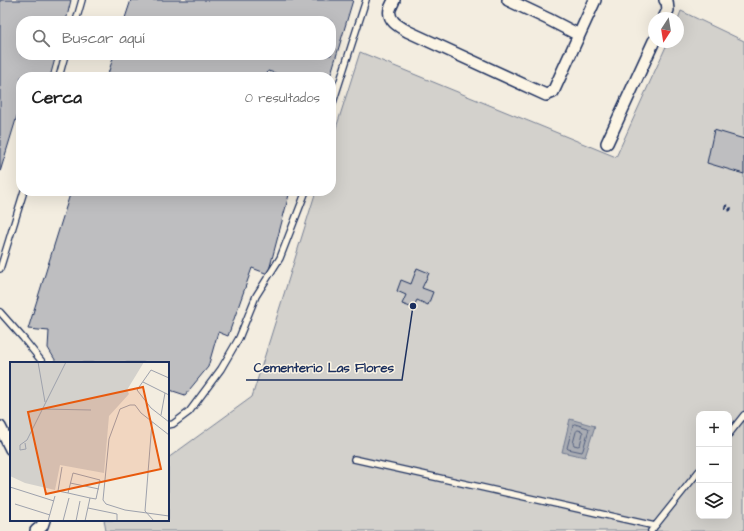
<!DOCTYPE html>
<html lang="es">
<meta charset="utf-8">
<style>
:root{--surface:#fff;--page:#f2f2f2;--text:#222;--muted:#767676;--line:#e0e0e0}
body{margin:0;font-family:"Architects Daughter",sans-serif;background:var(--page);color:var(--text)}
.controls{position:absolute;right:12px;bottom:12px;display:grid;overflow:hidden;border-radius:8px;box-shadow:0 4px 16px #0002}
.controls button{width:36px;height:36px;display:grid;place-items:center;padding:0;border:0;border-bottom:1px solid var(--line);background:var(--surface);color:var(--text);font:20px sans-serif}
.compass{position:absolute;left:648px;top:12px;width:36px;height:36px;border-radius:50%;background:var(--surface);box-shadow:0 4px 16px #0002;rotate:192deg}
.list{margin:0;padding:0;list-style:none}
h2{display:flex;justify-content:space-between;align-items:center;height:52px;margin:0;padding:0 16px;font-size:17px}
h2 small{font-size:13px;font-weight:400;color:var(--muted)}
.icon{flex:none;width:22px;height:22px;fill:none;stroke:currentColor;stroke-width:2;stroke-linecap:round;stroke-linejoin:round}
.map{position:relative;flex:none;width:744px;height:531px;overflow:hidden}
.search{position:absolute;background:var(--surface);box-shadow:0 4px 16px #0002;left:16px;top:16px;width:320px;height:44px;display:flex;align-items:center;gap:10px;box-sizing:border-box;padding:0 14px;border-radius:16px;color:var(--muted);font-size:15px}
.panel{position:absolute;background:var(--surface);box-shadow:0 4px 16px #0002;left:16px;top:72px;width:320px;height:124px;border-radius:16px}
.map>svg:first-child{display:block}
</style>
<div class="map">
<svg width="744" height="531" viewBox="0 0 744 531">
<rect width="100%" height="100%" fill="#f3ede0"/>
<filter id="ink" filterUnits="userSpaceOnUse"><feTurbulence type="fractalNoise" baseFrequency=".025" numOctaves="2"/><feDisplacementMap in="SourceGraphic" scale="8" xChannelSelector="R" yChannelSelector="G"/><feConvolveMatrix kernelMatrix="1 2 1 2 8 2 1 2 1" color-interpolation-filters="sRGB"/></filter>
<g filter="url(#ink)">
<path fill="#d3d1cc" stroke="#778095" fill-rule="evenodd" d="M681,11L744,41V531H106L104,520H168V458L252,397L316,191H331V144L360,52L616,157L668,42H678V19ZM699,414H729V516H699Z"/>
<path fill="#a9acb3" stroke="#707a91" d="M570,419L595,426L585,457L562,452Z"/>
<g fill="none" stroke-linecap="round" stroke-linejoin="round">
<path stroke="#546180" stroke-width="1" d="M575,424L588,428L589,429L583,450L582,452L568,449L567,448L573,425Z
M578,430L582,431L583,433L580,445L578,446L574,445L573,443L576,432Z"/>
</g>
<path fill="#bebec0" stroke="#1b2f5e" d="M0,0H71L66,21H21V55H56L50,77H21V103L0,172Z
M131,0H353L330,77H288L268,71L266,77H107L114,55H331V21H124Z
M714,130L744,139V174L707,163Z
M71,191H290L268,274L252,268L228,336L218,332L208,367L185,395L170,390L168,408V363H57L48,348L49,331L28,329Z
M417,268L429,273L422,288L433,292L428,305L417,300L413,308L402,304L406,295L397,291L401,280L411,284Z"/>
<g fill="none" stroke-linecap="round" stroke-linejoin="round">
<defs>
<path id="service" d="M76,21L82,0
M59,77L65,55
M331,109L366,0
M0,269L24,191
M0,312L23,338L43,363
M168,425L173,424L189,412L221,369L239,338L256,296L280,258L306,191
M729,434L744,415
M354,459L655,526
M651,531L699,471"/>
<path id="minor" d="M394,0C393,3 391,6 390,9C387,21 400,27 409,32L546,95L553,92L595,0
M508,0L548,19L579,35
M664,18L668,10L667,1L665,0
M607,143L654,41
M0,427L11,449
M36,531L42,526L44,520"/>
</defs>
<use href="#service" stroke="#1b2f5e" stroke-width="8"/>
<use href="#minor" stroke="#1b2f5e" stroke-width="14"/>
<path stroke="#1b2f5e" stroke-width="2.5" stroke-dasharray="4 3" stroke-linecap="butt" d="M725.5 208a2.5 2.5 0 1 1 5 0a2.5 2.5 0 1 1-5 0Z"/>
<use href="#service" stroke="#fcf5e5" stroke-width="5.5"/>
<use href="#minor" stroke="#fcf5e5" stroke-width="11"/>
</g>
</g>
<g transform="translate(10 362)">
<rect width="159" height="159" fill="#f3ede0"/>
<path d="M0,0H134L117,28L119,32L99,54L94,111L50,103L45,128L15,121L0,114Z" fill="#d3d1cc"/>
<path fill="none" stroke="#9da1ac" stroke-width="1" d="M28,0L35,40M141,8L127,28L141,46L159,60M141,8L159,16M133,20L159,33M32,47L81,48M151,53L155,31M142,60L135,149L144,159M159,73L131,51L125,43H120L110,47L99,77L93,138L96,142L115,148L159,154M15,81L16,87L10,88V83L17,78L56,0M52,105L48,129L58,131L80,136L86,137L90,118L63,111L58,131M60,121L89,127M0,125L44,139M5,142L40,153M78,146L107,152V159M38,159L45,134M53,159L59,136M66,159L70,139M75,159L80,136"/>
<path fill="#e8590c" fill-opacity="0.15" stroke="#e8590c" stroke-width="2" d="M133,25L151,107L36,132L18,50Z"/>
<rect width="159" height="159" fill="none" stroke="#1b2f5e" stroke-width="2"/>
</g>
<path fill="none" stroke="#1b2f5e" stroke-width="1.5" d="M413 306L402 380H246"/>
<circle fill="#1b2f5e" stroke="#fcf5e5" stroke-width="1.5" cx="413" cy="306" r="4"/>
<g font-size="13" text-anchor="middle" font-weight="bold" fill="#1b2f5e" stroke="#fcf5e5" stroke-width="3" stroke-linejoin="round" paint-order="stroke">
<text x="324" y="372">Cementerio Las Flores</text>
</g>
</svg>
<div class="controls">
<button>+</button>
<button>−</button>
<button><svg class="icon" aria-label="layers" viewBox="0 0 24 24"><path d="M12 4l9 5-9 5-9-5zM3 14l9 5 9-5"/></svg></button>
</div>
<svg class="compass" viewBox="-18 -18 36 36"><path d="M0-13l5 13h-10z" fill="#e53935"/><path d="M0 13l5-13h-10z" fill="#767676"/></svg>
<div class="search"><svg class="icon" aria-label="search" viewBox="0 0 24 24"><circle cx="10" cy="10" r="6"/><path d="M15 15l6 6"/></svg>Buscar aquí</div>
<section class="panel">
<h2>Cerca<small>0 resultados</small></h2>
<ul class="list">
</ul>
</section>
</div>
